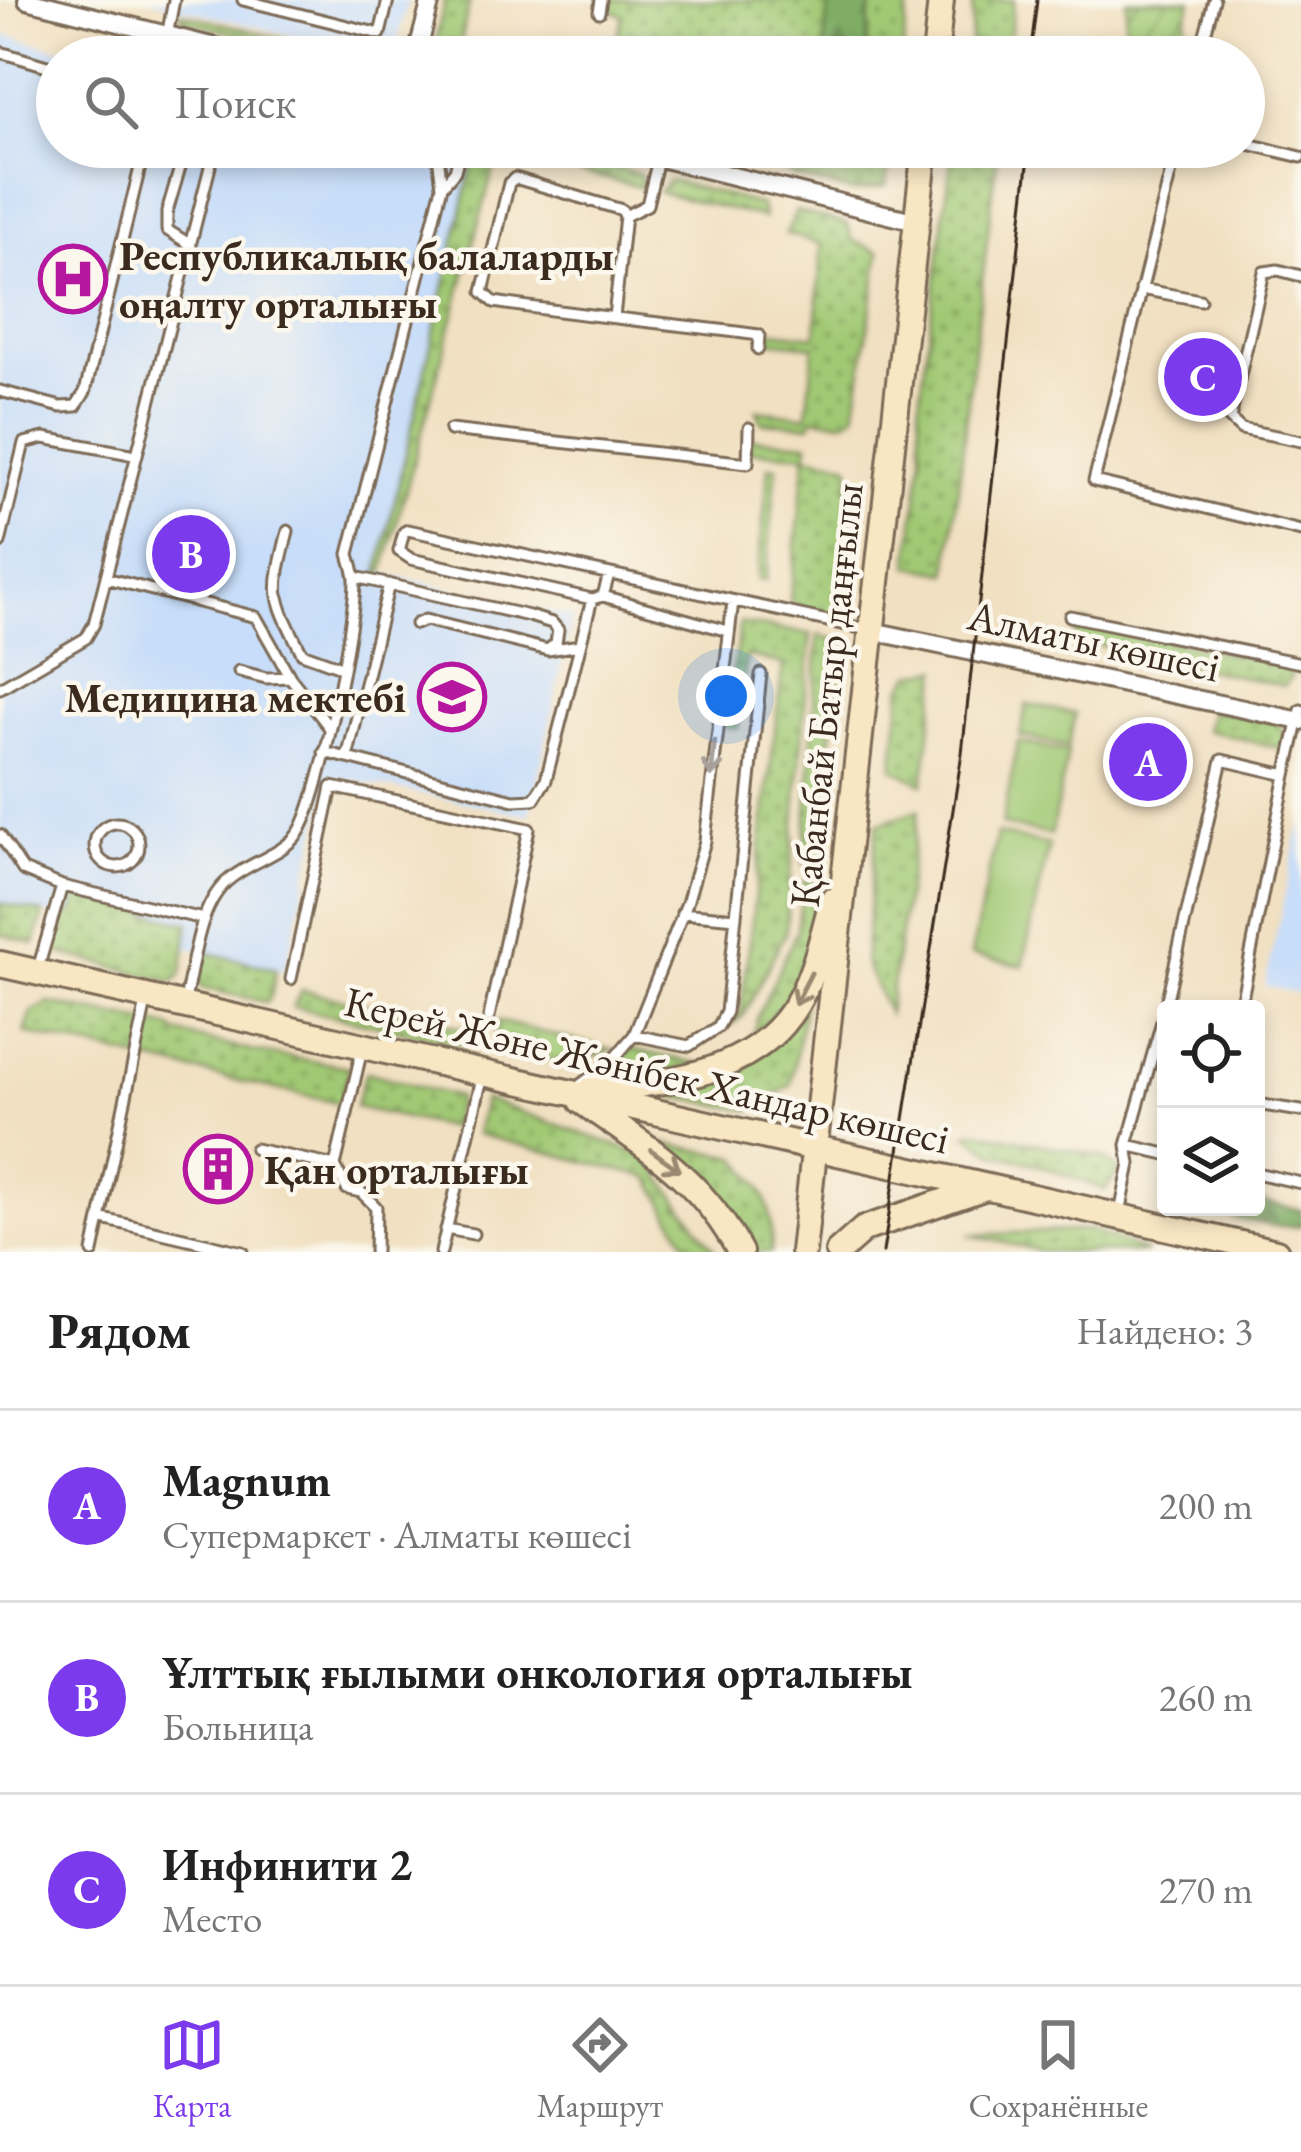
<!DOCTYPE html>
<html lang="ru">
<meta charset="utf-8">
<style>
:root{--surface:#fff;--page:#f2f2f2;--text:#222;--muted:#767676;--line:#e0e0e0;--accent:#7c3aed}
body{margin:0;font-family:"EB Garamond",serif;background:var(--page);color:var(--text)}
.controls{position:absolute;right:36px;bottom:36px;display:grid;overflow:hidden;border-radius:12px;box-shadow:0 6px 18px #0003}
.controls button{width:108px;height:108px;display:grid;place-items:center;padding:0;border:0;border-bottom:3px solid var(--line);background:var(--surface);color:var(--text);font:60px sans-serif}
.you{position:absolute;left:726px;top:696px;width:42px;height:42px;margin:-30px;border:9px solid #fff;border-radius:50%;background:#1a73e8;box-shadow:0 0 0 18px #1a73e833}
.badge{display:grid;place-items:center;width:78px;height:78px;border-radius:50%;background:var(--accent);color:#fff;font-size:39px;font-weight:700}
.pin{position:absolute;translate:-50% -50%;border:6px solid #fff;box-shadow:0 3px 12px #0006}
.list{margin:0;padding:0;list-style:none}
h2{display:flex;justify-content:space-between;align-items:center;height:156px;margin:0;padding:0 48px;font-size:51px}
h2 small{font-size:39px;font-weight:400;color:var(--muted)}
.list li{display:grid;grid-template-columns:78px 1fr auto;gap:36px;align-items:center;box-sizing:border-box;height:192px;padding:0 48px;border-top:3px solid var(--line)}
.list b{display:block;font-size:45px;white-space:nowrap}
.list p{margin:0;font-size:39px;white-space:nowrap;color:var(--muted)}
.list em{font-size:39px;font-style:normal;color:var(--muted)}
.icon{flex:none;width:66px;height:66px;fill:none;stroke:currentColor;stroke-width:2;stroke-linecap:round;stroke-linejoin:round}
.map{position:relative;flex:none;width:1301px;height:1252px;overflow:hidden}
.search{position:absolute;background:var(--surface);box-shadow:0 6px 18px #0003;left:36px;right:36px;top:36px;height:132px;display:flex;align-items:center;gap:30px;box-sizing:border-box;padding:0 42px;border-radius:66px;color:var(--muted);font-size:45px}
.sheet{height:732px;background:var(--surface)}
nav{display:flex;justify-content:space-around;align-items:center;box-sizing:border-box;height:168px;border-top:3px solid var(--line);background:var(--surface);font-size:33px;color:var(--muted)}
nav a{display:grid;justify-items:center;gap:6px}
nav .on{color:var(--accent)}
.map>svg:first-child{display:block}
</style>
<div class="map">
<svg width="1301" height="1252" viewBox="0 0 1301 1252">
<defs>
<pattern id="grass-dots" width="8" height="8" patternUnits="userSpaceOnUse" patternTransform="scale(3)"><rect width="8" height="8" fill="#a1c975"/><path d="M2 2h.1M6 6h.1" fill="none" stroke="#84a35f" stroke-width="1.8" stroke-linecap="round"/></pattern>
<pattern id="forest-firs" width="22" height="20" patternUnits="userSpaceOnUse" patternTransform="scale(3)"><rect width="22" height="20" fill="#80ad66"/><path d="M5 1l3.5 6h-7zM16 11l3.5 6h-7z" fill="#6a8d53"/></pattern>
<pattern id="garden-furrows" width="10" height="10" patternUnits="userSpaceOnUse" patternTransform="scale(3)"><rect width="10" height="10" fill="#a1c975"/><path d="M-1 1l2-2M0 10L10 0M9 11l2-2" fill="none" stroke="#84a35f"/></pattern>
</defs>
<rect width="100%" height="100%" fill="#fbf7ec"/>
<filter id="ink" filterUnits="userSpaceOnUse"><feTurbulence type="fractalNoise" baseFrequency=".00833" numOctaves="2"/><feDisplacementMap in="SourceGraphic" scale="24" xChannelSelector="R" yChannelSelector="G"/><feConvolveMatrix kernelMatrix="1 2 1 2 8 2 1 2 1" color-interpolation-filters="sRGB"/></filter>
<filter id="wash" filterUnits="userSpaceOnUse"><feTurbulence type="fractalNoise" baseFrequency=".004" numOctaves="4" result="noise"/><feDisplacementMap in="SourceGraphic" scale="48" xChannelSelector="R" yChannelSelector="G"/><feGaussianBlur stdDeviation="2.7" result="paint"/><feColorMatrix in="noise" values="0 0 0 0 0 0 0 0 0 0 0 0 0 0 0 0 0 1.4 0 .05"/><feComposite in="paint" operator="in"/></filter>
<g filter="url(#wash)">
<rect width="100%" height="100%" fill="#f1e0c1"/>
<path fill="#c7ddf9" d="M150,0H408L393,57H377Z
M0,34L90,57H57V147L476,150L378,572L572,617L530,815L330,776L285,971L0,903Z
M1301,820V994L1265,986Z"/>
<path fill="url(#grass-dots)" stroke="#6e7a4a" stroke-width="3" d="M445,0H470L459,50L478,57H445L433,51Z
M607,0H909L902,57H612L623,16L605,7Z
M973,0H1014L1008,57H970Z
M179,12L352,57H327L183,21Z
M467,147H509V155L498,153L383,574L378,573L476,150Z
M525,147L640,174L644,188L519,157Z
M705,147H891L886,186L853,192L792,176L780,166Z
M953,147H998L948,573L909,566L922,455L919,408Z
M669,180L761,205L764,218L659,192Z
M796,211L848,224L852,240L880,252L855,415L844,421L812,418L811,425L762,422L757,410L807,416L814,346L764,341V330L816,336L821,244L786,234Z
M749,438L808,443L807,455L847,463L850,468L842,614L819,616L790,601L806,455L749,451Z
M769,466L777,467L766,580L757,579Z
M1084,622L1288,666L1291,677L1284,686L1076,640V626Z
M740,623L811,634L786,931L744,1015L726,1029L741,1011L783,664L746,656L738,728L725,727Z
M818,635L837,640C850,690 825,732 825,782C825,791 828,801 828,810C829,826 824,842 822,858L804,864Z
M939,669L923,784L893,768L902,688L913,673Z
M1212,710L1275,722L1285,733L1283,749L1205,730Z
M919,810L888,1013L864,961L877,824Z
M820,878L812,938L798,989L753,1035L757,1018L797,930L803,881Z
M77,895L189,923L182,973L174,982L58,953L54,944L63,918L74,911Z
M0,903L44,913L35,944L0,934Z
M205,952L276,969L271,997L265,1002L202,988L199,978Z
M302,990L473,1030L469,1046L293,1007Z
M49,1003L170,1027L176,1033L251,1051L349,1067L342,1104L25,1033L32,1012Z
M804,1006L791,1085L752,1111L668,1096L707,1084L749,1064Z
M498,1021L612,1050C572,1066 535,1060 493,1051Z
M631,1049L701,1064L657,1075H614L612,1067Z
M366,1072L458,1097L451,1128L355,1107Z
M484,1099L646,1156L716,1252H691L650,1178L476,1134Z
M976,1131L1104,1157L1119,1171L1105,1190L1039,1165L995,1154L967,1134Z
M654,1142L737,1157C766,1193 774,1204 771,1252H748L706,1181Z
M1090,1230L1147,1252H1045L969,1235Z"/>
<path fill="url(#forest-firs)" stroke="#5e6c42" stroke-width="3" d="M829,0H871L866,57H823Z
M1256,1201L1301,1210V1226H1273L1184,1207H1256Z"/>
<path fill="url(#garden-furrows)" stroke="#6e7a4a" stroke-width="3" d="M1127,0H1191L1178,57H1123Z"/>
<path fill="#a1c975" stroke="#6e7a4a" stroke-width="3" d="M1027,704L1075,714L1068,747L1020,736Z
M1018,742L1068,752L1051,835L1002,825Z
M997,834L1049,845L1023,966L971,955Z"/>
</g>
<g filter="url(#ink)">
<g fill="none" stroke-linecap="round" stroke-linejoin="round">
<defs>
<path id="service" d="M243,0L380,34L388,0
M599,12L601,0
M167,36L174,0
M0,52L57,69
M1199,57L1214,0
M1244,143L1301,157
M186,147L167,212V230L191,245
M1177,147L1094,481L1301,531
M442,186L455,171L461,147
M625,216L647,205L658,159
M1301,276L1278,270L1264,272L1230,419L1241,429L1301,441
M1141,289L1200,300
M614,317L625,216L622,210L515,178L509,183L483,292L494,302C582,316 671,323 759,335L758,349
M0,391L61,407L76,406L85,392L145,147
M450,430L748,463L749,428
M288,531C272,596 272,594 302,653L341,667
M0,543L24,443L44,438L136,455
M609,574L603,596L592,599L411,559L399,551L404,532L408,530L869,630
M355,577L529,616L552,623L558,630L556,643L548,650L425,620L416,624
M106,578L256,617L290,677L329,727
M603,596L728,631
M1070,616L1301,663
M548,650L580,645
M239,671L266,678L290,677
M0,688L86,638L94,624L215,147
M324,752L514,800L534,799L546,780L592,599
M347,758L389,584
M95 845a22 22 0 1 1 44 0a22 22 0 1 1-44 0Z
M0,835L23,870L62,886L37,972
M62,886L203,919
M682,913L736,918
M291,979L332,787L529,829L489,1017
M184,1004C194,965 197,903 231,878C252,861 284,854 299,832C320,800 355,622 355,581C355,572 351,562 349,554L442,186L438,156L401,147
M1240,1009L1286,775
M634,1035L689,1046L718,1027L726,1012L761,674
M580,1085L611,1062L634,1035L687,903L705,841L733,601
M1256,1104L1301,1111
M1127,1145L1161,1025L1222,760L1286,775L1301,710
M255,1149L335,1166L347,1189L361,1192L376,1207L375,1252
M335,1166L362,1049
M1256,1173L1301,1183
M1120,1213L1130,1164L1127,1145L1166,1154
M103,1219L243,1252
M446,1229L473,1234
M93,1252L146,1002
M441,1252L482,1078"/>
<path id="minor" d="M27,0L255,57
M416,57L431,0
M616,147L917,222
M872,631L1301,721"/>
<path id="secondary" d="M935,57L941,0
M0,964L1276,1252
M590,1090C668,1082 759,1076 800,998C816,968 823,934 832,901
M581,1101C647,1147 702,1179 740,1252
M803,1252L925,147
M838,1252L864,1229L983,1188"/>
</defs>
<use href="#service" stroke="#7b6a57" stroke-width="15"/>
<use href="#minor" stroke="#7b6a57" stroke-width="22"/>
<use href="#secondary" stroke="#7b6a57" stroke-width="30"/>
<use href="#service" stroke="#fff" stroke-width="9"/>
<use href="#minor" stroke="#fff" stroke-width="16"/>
<use href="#secondary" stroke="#f9e7c3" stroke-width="24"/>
<path stroke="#3b2a1e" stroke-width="3" d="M1030,57L1037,0
M883,1252L962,753L1030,147"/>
</g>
<defs><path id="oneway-shaft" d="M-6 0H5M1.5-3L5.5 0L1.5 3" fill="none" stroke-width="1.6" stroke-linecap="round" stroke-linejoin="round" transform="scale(3)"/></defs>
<use stroke="#a79f9a" href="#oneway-shaft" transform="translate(713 759) rotate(96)"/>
<g stroke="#9a8870">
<use href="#oneway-shaft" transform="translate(803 989) rotate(117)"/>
<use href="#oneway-shaft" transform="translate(665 1160) rotate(36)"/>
</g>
</g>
<defs>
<symbol id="hospital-ring" viewBox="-11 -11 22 22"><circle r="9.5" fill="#fbf7ec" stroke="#b5179e" stroke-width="1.5"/><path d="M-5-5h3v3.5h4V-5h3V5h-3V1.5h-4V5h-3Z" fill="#b5179e"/></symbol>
<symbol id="school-ring" viewBox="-11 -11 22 22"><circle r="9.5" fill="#fbf7ec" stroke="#b5179e" stroke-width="1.5"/><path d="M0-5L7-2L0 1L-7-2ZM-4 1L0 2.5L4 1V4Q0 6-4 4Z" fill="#b5179e"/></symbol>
<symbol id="building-ring" viewBox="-11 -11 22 22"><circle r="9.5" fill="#fbf7ec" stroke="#b5179e" stroke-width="1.5"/><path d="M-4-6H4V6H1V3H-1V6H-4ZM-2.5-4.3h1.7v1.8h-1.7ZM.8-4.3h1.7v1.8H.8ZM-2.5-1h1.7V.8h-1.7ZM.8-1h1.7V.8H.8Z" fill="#b5179e"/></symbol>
</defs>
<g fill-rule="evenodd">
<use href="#hospital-ring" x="35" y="241" width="76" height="76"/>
<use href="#school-ring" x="414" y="659" width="76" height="76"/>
<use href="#building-ring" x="180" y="1131" width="76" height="76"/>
</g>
<g text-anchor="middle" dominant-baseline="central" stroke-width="9" stroke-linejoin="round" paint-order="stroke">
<g font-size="42" font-weight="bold" fill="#3b2a1e" stroke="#fbf7ec" text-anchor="start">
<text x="119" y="255">Республикалық балаларды<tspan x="119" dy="48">оңалту орталығы</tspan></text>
<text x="406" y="697" text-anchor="end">Медицина мектебі</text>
<text x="264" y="1169">Қан орталығы</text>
</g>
<g font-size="42" fill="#3b2a1e" stroke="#fbf7ec">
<text transform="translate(1094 641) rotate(12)">Алматы көшесі</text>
<text transform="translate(826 695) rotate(-84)">Қабанбай Батыр даңғылы</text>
<text transform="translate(647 1070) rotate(13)">Керей Және Жәнібек Хандар көшесі</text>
</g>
</g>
</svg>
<div class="controls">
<button><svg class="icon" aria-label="locate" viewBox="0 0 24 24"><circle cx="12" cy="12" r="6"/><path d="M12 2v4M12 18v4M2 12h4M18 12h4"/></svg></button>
<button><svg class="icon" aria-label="layers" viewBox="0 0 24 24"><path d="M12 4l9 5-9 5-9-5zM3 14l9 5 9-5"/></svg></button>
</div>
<div class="you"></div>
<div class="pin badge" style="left:1148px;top:762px">A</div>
<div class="pin badge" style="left:191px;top:554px">B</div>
<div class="pin badge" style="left:1203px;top:377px">C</div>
<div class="search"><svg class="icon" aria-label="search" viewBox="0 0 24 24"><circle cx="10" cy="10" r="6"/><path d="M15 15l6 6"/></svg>Поиск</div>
</div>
<section class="sheet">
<h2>Рядом<small>Найдено: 3</small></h2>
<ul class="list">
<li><span class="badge">A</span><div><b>Magnum</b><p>Супермаркет · Алматы көшесі</p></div><em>200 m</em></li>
<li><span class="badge">B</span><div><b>Ұлттық ғылыми онкология орталығы</b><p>Больница</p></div><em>260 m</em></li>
<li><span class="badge">C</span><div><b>Инфинити 2</b><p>Место</p></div><em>270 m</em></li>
</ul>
</section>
<nav>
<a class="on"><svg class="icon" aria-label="map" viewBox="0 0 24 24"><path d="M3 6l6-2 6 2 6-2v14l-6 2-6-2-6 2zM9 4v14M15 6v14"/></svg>Карта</a>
<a><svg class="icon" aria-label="directions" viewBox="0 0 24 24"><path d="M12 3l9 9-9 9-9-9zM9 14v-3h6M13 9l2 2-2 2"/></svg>Маршрут</a>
<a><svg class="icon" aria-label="saved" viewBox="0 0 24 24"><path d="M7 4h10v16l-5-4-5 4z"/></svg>Сохранённые</a>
</nav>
